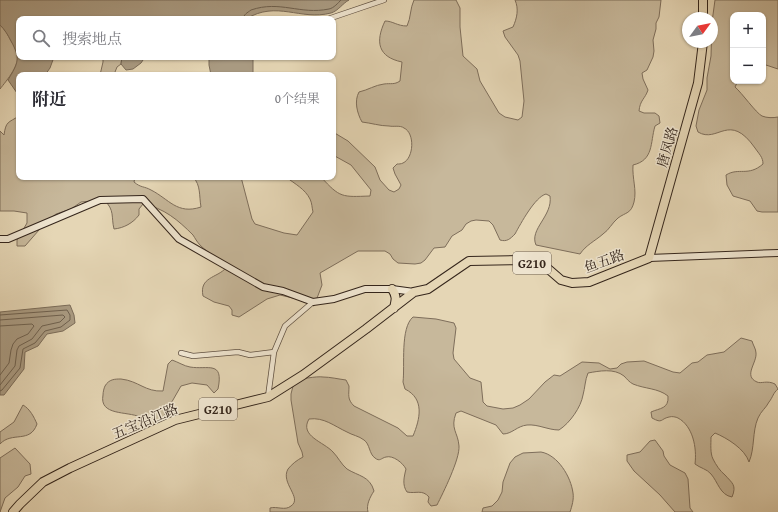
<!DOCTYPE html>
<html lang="zh">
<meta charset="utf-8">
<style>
:root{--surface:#fff;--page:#f2f2f3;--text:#2b2b33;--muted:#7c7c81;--line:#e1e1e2}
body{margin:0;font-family:"Gentium Book Plus","Noto Serif SC",serif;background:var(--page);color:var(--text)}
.controls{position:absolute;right:12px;top:12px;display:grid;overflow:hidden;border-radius:8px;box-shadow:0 1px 3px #0004}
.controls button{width:36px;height:36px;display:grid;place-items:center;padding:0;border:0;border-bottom:1px solid var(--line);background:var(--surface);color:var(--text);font:20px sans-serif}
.compass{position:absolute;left:682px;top:12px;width:36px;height:36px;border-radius:50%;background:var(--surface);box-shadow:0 1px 3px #0004;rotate:57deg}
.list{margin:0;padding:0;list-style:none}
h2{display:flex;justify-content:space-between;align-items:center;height:52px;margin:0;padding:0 16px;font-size:17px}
h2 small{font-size:13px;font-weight:400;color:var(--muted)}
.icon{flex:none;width:22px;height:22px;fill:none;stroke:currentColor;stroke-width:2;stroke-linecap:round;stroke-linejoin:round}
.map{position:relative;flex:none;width:778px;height:512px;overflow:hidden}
.search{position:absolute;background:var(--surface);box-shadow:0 1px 3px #0004;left:16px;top:16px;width:320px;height:44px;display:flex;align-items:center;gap:10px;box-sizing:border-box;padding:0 14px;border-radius:8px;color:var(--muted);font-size:15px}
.panel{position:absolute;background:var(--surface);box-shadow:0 1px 3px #0004;left:16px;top:72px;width:320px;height:108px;border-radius:8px}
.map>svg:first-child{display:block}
</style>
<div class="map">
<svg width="778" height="512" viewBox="0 0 778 512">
<rect width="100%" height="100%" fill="#e5d6b5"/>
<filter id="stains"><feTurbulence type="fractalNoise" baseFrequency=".005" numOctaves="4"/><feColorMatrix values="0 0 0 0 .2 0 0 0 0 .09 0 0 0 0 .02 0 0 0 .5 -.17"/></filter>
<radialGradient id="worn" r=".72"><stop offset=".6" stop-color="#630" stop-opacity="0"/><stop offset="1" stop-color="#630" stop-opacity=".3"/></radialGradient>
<path fill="#c7b89b" stroke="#7e6e5b" d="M414,0H456L460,8V27L463,56L477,69L480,81L499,113L505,117L518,120L522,117L524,101L520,61L518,55L505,37L503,31L513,27C517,18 519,9 515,0H661L659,17L656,23V29L653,40L654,51L653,57L647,70L642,73L643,79L648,90C645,99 640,100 639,111L644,113H655L659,116L660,123L655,126C650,143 654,160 633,165C632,178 637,190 634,202C631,214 626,212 618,218C612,223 609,230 603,234C595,241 586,245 580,254L536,245C529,229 553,216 550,196L546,194C535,197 521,223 515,234C510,239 507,242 500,240L493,225L489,221L476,220L471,221L466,224L462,230L452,236L445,247L434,248L425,260L421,263L415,264L398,263L393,259L390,254L385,251H358L320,273L322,285L314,306L297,299L280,295L267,299L239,317L232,315V310L229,306L214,302L203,296C199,277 217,278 226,268C218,258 208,253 200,245C197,242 195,238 193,235C178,220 164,208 143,204L139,209V215C133,223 124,228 114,229C111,217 115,210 104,200L81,202L71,209L56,214L46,222L25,246H17V240L27,223V213L14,211H0V131L4,135C6,121 8,123 19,116V177H135L134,182C141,188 144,186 151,190C169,199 177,215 201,207C199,196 201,185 193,177H241L252,219L255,224L284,233L297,235L313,212C312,208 312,203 310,199C305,189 295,184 286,177H321C340,198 342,197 370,196L371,190L351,165L333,155V132L348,141L375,167L380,180L389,190L394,192L399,189L401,185L395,174L393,168L397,164C399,164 401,164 403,163C414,158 415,133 404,128C400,125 394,127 389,126C380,126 371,123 362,122C357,113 354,101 359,92C368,90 375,85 384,84C391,83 394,85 400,81L402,62C378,57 375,42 385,21C393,21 397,26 407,26C411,18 410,8 414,0Z
M715,0H778V69L763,64V15H733V81H738L735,87C742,93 756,113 762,116C767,118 773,118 778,117V212H762L757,211L750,201L733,196L727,185L726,175C739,167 748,177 763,164C763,157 759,154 755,148C729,111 718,144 698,132L696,126L699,110L707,90V78L711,56L712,22Z
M0,25C5,29 8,35 11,41C13,44 16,48 17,52C21,64 7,80 0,89Z
M103,57H122L121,64L117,67L115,72L118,75H100L103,62Z
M413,317L436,319L454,323L456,328L453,353L454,359L470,378L481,382L483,402L487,406L503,409L513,408L520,405L529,399L545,382L554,375L560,376L582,362L599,363L610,369L617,368L621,364L627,362L644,361L673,372L680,373L692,363L698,362L707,355L724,352L741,338L752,341C753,345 756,349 756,353C757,363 743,376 757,382C761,384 767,380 775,384L778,389C773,393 773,397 769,402C766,408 761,411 758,418C752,432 755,448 749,462C745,449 727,438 715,433L711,437C711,444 710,453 713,459C716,465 720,471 725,475C732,483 737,485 732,497C720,495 718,482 711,474C707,469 700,468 695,464C697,448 693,426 678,418C676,417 672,416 669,417C660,419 663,424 652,418L651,412C660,408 669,409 668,396C658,388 645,389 633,384C629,382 627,379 624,376C614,368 599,371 588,373C585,380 585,388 583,395C581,407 570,423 559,430C548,430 538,424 527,425C517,426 512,434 503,434L496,425L461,411L456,413C450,429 458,432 459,446C460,459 443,493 437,505L431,506L428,502L429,497C422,489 416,494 407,492C402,485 404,477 406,469C403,463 393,455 386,457C381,458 380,462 375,458C369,454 370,444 364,440C359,436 352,435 347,432C334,426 324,417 309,419C299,436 324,442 333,452C338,457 341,464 347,469C358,476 370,476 374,491C370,497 366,505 368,512H270V508C277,506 285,511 291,506C303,498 280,483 288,469C292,464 297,460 303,457L302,452L298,443L291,400V394L294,382C298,379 317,376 323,377C330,377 338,379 346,380L349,386C349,395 347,399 354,406L398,428L407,436H413C420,419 425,399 405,389L403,382C405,366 400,328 413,317Z
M172,360C178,362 184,366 190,367C208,370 224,360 218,389L214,393L207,385L192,383L181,386L158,426L150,430L140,417C127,411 99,416 103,395C103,392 104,388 105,386C109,379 115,379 121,379C139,381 145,392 163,391L168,364Z
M23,405C30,409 34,417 37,424C30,444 12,431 0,444V432L14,422Z
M655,440L663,451L664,456L670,465L685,473L688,479L690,508L693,512H675L660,495L634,471L627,461V455L640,452L650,441Z
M15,448L30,464L31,474L25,476L18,487L5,498L0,512V458Z
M541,452C558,455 571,477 573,493C574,499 572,506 570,512H482L483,508L492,506L498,500L502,492L503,482L510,463L515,457L523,453Z"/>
<path fill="#a99a81" stroke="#7a6b58" d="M0,0H349C343,3 338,11 331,13C300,21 277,0 246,19H19V57H54L50,68L45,75H19V94L17,93L8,80C18,63 21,59 11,41C8,35 5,30 0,25Z
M122,57H145L141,63L133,69L126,70L121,64Z
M209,57H253V74L211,75L209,65Z
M70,305L74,315L75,323L63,331L47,334L38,346L25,352L24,369L4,395H0V312Z"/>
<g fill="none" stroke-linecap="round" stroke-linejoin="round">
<path stroke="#6e604e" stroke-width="1" d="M243,19C244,14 247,13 251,10C280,0 300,15 329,9C334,8 338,3 341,0
M0,315L67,310L70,315V320L61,327L45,331L35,343L23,349L20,368L2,390L0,391
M0,320L63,315L65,317L60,322L42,326L32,339L19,346L17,350L15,366L0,385
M0,326L32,324L34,326L28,334L17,339L13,344L11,350L9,363L0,375"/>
<defs>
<path id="street" d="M328,19L384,0
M181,353L193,356L238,352L250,355L274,352
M268,397L274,352L285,326L313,302"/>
<path id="secondary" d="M0,239H8L100,200L143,199L179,239L263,287L283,291L313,302L334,299L365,289H392L414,292
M649,258L778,253"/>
<path id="highway" d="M703,0V18
M392,289C397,296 396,300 394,308
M13,512L20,504L43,482L70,468L175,420L268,397L303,375L366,329L414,292L428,289L469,261L520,260L546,267L561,280L572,283L589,282L649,258L698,83L703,42"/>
</defs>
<use href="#street" stroke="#605142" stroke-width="6"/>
<use href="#secondary" stroke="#34251b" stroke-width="8"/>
<use href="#highway" stroke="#34251b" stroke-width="10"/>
<use href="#street" stroke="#eee4cf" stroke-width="4.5"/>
<use href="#secondary" stroke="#eee4cf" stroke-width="6"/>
<use href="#highway" stroke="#e5d6b5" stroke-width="8"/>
</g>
<g text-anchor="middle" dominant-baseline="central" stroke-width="3" stroke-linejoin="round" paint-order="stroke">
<g fill="#eee4cf" stroke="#6c5e51" stroke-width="1">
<rect x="513" y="252" width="38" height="22" rx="3"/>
<rect x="199" y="398" width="38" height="22" rx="3"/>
</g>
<g font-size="13" font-weight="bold" fill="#34251b">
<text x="532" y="263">G210</text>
<text x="218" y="409">G210</text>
</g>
<g font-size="14" fill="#34251b" stroke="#eee4cf">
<text transform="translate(667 147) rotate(-74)">唐凤路</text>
<text transform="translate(604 261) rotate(-20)">鱼五路</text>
<text transform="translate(145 421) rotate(-23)">五宝沿江路</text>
</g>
</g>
<rect width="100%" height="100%" filter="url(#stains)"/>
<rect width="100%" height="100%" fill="url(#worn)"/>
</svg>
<div class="controls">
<button>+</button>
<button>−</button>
</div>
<svg class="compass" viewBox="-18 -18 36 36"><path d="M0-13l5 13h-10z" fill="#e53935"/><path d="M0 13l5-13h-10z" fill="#7c7c81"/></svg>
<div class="search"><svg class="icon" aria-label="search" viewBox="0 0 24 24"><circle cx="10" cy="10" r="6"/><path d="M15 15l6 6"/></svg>搜索地点</div>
<section class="panel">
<h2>附近<small>0个结果</small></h2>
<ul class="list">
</ul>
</section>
</div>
